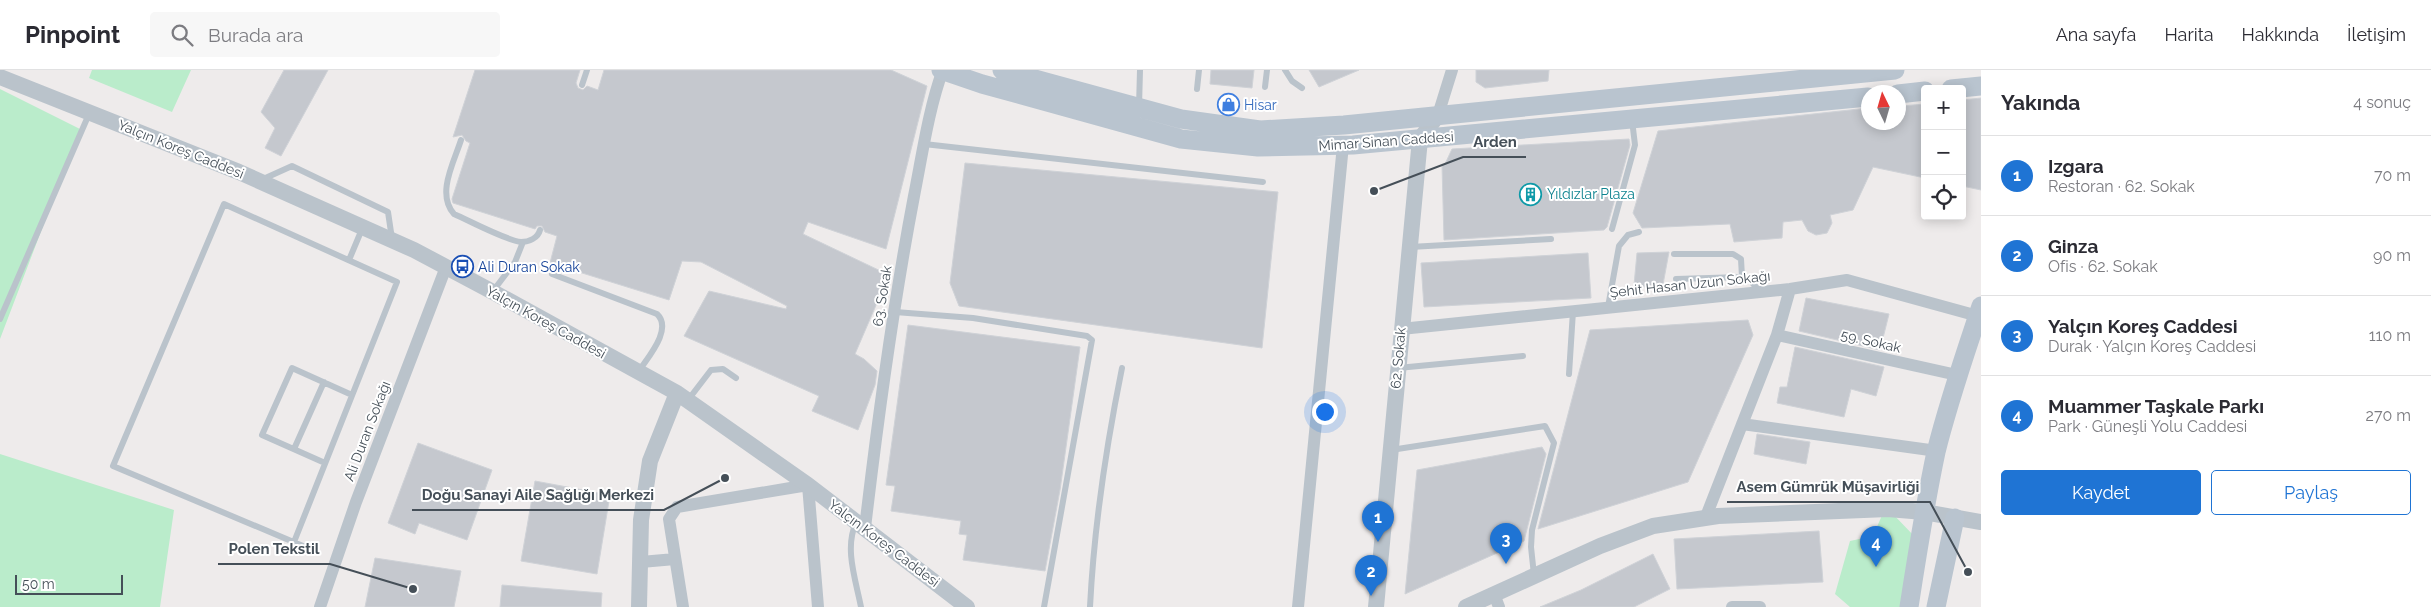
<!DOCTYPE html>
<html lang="tr">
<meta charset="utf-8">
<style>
:root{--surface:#fff;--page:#f7f7f7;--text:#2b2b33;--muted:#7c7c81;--line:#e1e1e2;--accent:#1f74d4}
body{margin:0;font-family:Raleway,sans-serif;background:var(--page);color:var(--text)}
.controls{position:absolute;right:15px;top:15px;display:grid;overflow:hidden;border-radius:5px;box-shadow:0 2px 12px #0003}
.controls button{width:45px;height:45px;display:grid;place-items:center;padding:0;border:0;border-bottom:1px solid var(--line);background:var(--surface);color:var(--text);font:25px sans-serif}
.compass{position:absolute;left:1861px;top:15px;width:45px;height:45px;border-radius:50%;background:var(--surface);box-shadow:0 2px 12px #0003;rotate:355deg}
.scale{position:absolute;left:15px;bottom:12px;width:108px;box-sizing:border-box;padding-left:5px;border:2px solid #454f58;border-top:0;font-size:14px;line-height:18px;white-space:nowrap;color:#454f58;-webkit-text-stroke:4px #fff;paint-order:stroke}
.you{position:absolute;left:1324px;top:341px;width:18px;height:18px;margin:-12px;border:4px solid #fff;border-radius:50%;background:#1a73e8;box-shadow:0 0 0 8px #1a73e833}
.badge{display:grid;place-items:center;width:32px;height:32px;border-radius:50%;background:var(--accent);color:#fff;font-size:16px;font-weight:700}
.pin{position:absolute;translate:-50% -41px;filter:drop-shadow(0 1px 2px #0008)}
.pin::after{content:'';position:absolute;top:26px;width:18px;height:15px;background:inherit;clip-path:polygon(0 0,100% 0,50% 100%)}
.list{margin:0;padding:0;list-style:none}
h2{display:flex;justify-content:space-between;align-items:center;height:65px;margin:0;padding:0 20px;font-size:21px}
h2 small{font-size:16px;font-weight:400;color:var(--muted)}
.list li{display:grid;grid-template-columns:32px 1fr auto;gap:15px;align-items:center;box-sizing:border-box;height:80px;padding:0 20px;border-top:1px solid var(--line)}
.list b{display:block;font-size:19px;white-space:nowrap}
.list p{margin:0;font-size:16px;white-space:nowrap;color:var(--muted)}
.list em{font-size:16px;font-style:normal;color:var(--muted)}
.actions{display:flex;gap:10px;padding:15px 20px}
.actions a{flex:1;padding:11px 0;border:1px solid var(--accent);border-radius:5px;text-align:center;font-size:18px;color:var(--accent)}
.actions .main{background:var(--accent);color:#fff}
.icon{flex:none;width:28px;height:28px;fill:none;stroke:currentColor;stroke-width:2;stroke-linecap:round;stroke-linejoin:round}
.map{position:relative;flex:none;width:1981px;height:537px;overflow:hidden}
header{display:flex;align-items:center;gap:30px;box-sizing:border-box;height:70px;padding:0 25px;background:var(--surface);border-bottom:1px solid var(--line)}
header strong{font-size:24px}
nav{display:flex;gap:28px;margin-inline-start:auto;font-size:18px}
.search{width:350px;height:45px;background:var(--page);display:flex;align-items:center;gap:12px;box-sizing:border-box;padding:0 18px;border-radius:5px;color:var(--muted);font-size:19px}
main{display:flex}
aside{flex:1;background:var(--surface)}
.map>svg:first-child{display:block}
</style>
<header>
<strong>Pinpoint</strong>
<div class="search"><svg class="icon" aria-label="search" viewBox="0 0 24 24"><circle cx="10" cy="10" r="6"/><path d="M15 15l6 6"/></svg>Burada ara</div>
<nav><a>Ana sayfa</a><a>Harita</a><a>Hakkında</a><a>İletişim</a></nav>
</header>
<main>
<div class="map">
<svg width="1981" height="537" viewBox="0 0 1981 537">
<rect width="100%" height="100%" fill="#eeebeb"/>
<path fill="#baeccb" d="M92,0H191L172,42L89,8Z
M0,19L80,59L0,269Z
M0,384L174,440L160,537H0Z
M1883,443H1892L1915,467L1902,537H1850L1835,524L1850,471L1873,466Z"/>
<path fill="#c5c8ce" stroke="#cfd2d7" d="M284,0H328L281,86L265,78L275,58L261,42Z
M475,0H580L576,13L578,18L583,20L587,16L598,20L604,0H891L927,16L886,179L808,152L803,164L889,205L855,284L864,289L877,301L875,315L858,360L812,341L819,326L684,266L709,221L786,239L787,236L701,192L682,191L669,230L550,193L557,166L545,162L542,156H537L535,159L453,133L452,129L470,73L466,71L462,65L453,67Z
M1211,0H1254L1252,18L1210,14Z
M1309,0H1359L1319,17Z
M1476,0H1549L1548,11L1485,18L1476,12Z
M1981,28V120L1962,116V30Z
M1925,34V108L1873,97L1853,140L1830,145L1832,153L1827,163L1816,165L1808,161L1802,150L1783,152L1782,168L1734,172L1730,154L1642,158L1633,143L1658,61L1868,38V52H1898L1901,36Z
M1629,69L1630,75L1607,157L1604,160L1444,170L1442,95L1445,94L1452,79Z
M965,93L1278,122L1262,278L959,236L950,213Z
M1669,182L1662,220L1634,215L1637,183Z
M1588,183L1591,228L1424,237L1421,193Z
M1806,228L1889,244L1880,280L1799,261Z
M1748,250L1753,265L1688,412L1538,459L1590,260Z
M908,255L1080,277L1060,420L1045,501L963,490L967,465L959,464L961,451L891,441L895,416L886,415Z
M1795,277L1884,297L1876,326L1851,319L1844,347L1777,333L1780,317H1787Z
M1757,364L1810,372L1806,394L1754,384Z
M418,373L492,400L467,470L419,453L415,464L388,453Z
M1542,377L1546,384L1524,471L1405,524L1417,400Z
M535,411L610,425L597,504L521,491Z
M1819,461L1823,512L1677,519L1674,469Z
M1653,484L1670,519L1634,537H1540L1581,520Z
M375,488L461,501L454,537H365Z
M502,515L602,523L601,537H500Z"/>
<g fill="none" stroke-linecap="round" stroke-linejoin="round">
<path stroke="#bac3cb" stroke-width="6" d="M1285,0L1292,11L1302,18
M582,15L587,0
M1265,17L1267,0
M1197,19L1199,0
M1139,37L1140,0
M461,70C454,92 436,124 454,144C470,151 505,170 521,172C529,172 538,168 540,160
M924,74L1263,112
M261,110L292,96L388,142L392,169
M1612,159L1635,75L1632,50
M1410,177L1551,169
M1674,184H1733L1741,189L1742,207
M349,190L362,159
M552,204L657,244C673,259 648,287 639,301
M1676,209L1742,207L1750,210L1760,222
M493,221L515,192L523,172
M1608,237L1619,176L1628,165L1639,162
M895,242L973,248L1087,266L1092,270L1044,537
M0,249L89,44
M1398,298L1523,286
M1569,304L1573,241
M688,330L711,300L723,299L736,308
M294,379L324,312
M1391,380L1545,356L1554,373L1532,460L1531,477L1534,505
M325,393L262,365L292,298L352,325
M856,453C844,478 856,511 861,537
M294,472L397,212L224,134L113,396L303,476
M1090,537C1094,457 1106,377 1122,298"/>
<path stroke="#bac3cb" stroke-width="12" d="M1438,45L1452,0
M1401,259L1790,219L1847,210L1978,246
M1777,265L1957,305
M1742,354L1937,381
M1705,449L1777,265L1790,219
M865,458C878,347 893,236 914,126C922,86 929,37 943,0
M641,492L675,489
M1494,524L1499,537
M320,537L356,432L446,197
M683,537L669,449L677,437L808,415L818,537
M1298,537L1343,75
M1732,537H1760"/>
<path stroke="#bac3cb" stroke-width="16" d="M0,7L239,102L414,180L493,222L677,323L808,415L967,537
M639,537L641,450L650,391L677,323
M1376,537L1420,69L1438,45
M1466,537L1600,476L1653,456L1718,446L1888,439L1924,442L1981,452"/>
<path stroke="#b9c4cf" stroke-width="19" d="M941,0L982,14L1181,69L1258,77L1353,75L1868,27
M1002,0L1181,49L1260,60L1344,55L1895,0
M1951,19L1981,16
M1898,24L1925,21
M1909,537C1917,485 1925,434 1936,382C1948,333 1965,284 1981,236
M1936,537L1955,448"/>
</g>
<defs>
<symbol id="shop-ring" viewBox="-11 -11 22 22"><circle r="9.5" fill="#fff" stroke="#3f7fe0" stroke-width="1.5"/><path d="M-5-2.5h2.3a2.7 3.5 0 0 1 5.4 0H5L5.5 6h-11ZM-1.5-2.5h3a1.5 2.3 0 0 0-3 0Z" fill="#3f7fe0"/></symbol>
<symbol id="building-ring" viewBox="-11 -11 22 22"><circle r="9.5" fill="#fff" stroke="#0f9aa8" stroke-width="1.5"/><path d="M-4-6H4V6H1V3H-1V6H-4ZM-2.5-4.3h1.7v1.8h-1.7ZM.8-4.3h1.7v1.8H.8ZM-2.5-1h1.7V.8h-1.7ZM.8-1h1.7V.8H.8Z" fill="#0f9aa8"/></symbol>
<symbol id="bus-ring" viewBox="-11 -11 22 22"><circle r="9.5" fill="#fff" stroke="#1a4fb4" stroke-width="1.5"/><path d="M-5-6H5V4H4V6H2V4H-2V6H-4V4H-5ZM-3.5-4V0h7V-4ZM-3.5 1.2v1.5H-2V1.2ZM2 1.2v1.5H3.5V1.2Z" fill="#1a4fb4"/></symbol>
</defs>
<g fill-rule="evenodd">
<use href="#shop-ring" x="1216" y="22" width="25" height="25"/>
<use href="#building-ring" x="1518" y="112" width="25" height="25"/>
<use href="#bus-ring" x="450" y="184" width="25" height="25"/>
</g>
<g text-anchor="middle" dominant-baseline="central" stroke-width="4" stroke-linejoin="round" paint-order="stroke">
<g font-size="14" fill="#366cbe" stroke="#fff" text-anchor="start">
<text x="1244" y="35">Hisar</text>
</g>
<g font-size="14" fill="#454f58" stroke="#fff">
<text transform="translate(1386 71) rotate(-4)">Mimar Sinan Caddesi</text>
<text transform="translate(181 79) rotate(22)">Yalçın Koreş Caddesi</text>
<text transform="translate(1690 214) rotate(-6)">Şehit Hasan Uzun Sokağı</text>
<text transform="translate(882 226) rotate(-81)">63. Sokak</text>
<text transform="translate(546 252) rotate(29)">Yalçın Koreş Caddesi</text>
<text transform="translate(1871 271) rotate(13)">59. Sokak</text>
<text transform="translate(1398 288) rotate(-85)">62. Sokak</text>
<text transform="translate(367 361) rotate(-69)">Ali Duran Sokağı</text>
<text transform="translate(884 473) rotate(37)">Yalçın Koreş Caddesi</text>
</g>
<g font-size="14" fill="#0d838f" stroke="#fff" text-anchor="start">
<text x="1547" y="124">Yıldızlar Plaza</text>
</g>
<g font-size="14" fill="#164399" stroke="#fff" text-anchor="start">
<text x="478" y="197">Ali Duran Sokak</text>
</g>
</g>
<path fill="none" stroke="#454f58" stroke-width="2" d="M1374 121L1463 87H1526M1968 502L1930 432H1727M725 408L664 440H412M413 519L330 494H218"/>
<g fill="#454f58" stroke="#fff" stroke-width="2">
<circle cx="1374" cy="121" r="5"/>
<circle cx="1968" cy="502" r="5"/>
<circle cx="725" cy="408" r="5"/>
<circle cx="413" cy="519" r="5"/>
</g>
<g font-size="15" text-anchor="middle" font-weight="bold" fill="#454f58" stroke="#fff" stroke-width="4" stroke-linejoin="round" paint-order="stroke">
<text x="1495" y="77">Arden</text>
<text x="1828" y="422">Asem Gümrük Müşavirliği</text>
<text x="538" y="430">Doğu Sanayi Aile Sağlığı Merkezi</text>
<text x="274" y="484">Polen Tekstil</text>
</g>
</svg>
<div class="controls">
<button>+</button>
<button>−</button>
<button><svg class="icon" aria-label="locate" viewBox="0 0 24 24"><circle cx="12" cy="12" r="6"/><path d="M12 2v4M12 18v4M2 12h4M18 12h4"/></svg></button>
</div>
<svg class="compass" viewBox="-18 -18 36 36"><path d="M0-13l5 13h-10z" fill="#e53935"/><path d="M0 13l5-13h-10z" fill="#7c7c81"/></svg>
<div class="scale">50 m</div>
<div class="you"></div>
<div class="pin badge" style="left:1378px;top:472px">1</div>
<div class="pin badge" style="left:1371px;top:526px">2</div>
<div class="pin badge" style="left:1506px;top:494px">3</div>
<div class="pin badge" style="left:1876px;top:497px">4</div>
</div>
<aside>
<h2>Yakında<small>4 sonuç</small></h2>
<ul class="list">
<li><span class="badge">1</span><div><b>Izgara</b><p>Restoran · 62. Sokak</p></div><em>70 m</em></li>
<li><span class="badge">2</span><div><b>Ginza</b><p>Ofis · 62. Sokak</p></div><em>90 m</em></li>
<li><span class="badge">3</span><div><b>Yalçın Koreş Caddesi</b><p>Durak · Yalçın Koreş Caddesi</p></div><em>110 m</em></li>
<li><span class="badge">4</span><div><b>Muammer Taşkale Parkı</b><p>Park · Güneşli Yolu Caddesi</p></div><em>270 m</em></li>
</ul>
<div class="actions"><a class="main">Kaydet</a><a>Paylaş</a></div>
</aside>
</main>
